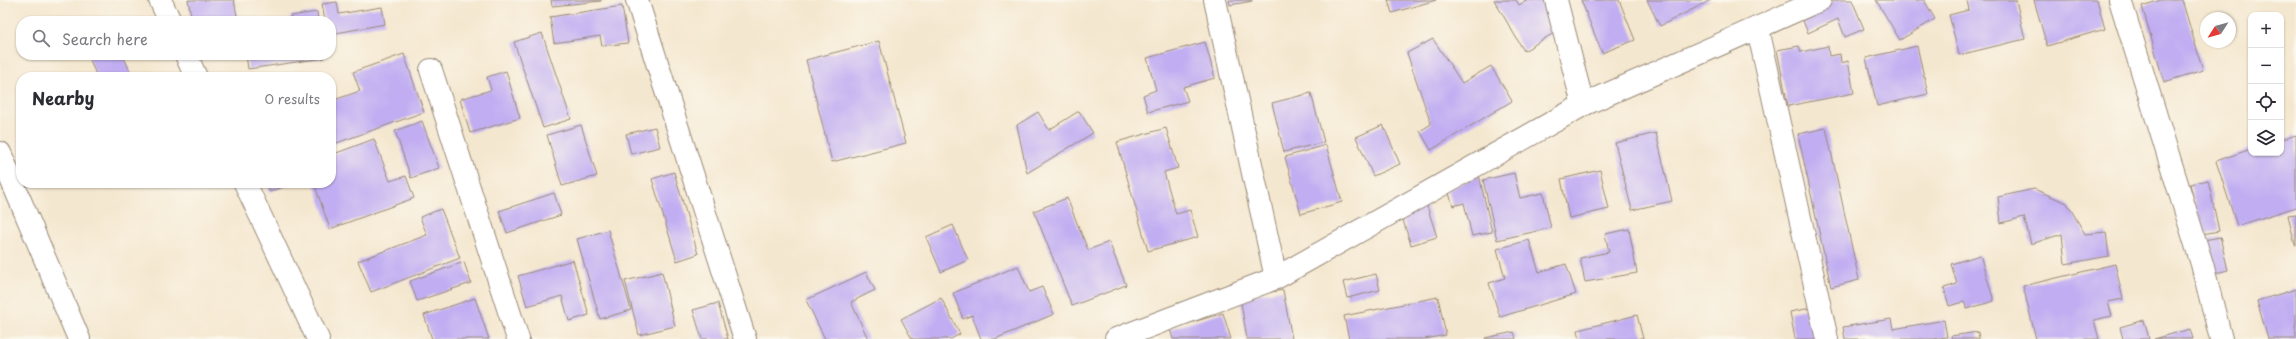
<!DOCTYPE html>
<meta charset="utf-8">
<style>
:root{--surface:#fff;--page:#f7f7f7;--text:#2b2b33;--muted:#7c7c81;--line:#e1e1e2}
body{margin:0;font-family:"Playpen Sans",sans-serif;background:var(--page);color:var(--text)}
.controls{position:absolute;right:12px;top:12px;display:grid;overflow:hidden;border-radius:8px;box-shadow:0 1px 3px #0004}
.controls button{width:36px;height:36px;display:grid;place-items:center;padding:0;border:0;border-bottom:1px solid var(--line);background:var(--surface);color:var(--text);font:20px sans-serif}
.compass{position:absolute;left:2200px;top:12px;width:36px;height:36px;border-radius:50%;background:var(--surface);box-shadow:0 1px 3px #0004;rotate:234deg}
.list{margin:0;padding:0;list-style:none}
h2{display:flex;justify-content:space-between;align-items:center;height:52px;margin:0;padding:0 16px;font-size:17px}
h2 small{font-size:13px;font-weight:400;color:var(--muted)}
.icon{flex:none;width:22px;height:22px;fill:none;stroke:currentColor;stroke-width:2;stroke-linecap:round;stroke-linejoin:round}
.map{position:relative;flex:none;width:2296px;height:339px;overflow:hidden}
.search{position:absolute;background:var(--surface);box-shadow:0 1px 3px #0004;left:16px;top:16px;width:320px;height:44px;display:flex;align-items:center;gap:10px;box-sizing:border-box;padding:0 14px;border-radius:16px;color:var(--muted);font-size:15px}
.panel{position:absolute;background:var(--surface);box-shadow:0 1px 3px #0004;left:16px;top:72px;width:320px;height:116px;border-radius:16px}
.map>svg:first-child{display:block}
</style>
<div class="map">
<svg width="2296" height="339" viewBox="0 0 2296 339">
<rect width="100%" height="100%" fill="#fbf7ec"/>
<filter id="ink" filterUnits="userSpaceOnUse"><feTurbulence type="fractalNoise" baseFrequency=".025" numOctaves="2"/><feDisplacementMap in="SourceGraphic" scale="8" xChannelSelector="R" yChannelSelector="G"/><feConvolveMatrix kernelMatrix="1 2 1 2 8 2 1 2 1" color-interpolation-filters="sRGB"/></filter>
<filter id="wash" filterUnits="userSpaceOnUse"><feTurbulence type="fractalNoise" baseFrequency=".012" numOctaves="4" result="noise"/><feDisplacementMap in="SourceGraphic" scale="16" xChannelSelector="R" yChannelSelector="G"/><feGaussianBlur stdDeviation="0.9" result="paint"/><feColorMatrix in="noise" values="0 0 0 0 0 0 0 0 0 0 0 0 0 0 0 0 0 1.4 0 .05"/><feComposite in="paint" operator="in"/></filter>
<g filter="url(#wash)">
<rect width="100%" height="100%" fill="#f4e7cf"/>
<g id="blocks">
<path fill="#c1aef2" d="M188,0H234L238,21H192Z
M551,0H601V1L552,6Z
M1229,0H1252V1L1230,5Z
M1388,0H1436L1392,13Z
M1494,0H1516L1519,5L1528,0H1546L1557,31L1524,51Z
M1581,0H1619L1635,40L1602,53Z
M1647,0H1711L1660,26Z
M1837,0H1852L1864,29L1845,37L1838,19L1808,33L1801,16Z
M1876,0H1924L1935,19L1900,40Z
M1967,0H2016L2025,39L1959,55L1949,15L1969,10Z
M2034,0H2097L2105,29L2047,46Z
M2161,0H2182L2203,70L2164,82L2142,6Z
M337,2L339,14L382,7L385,24L331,34V21H325L322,4Z
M622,6L628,43L602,46L600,36L554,43L550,17Z
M317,12L318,21H291L290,16Z
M542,33L571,119L543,128L514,42Z
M1433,39L1462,83L1491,66L1512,101L1431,150L1420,131L1431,124L1407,53Z
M879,41L906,143L832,162L806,60Z
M1205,42L1215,78L1183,87L1188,101L1148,112L1143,95L1156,90L1147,58Z
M1799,46L1801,52L1828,46L1829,56L1840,54L1841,63L1848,61L1854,93L1788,106L1777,50Z
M1917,46L1928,94L1877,106L1866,58Z
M404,54L424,112L331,145V101L360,91L353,72Z
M88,55H123L132,76L97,77Z
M246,55H323L324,58L248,69Z
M506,71L520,118L470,133L460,99L491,90L487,77Z
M1311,93L1324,142L1284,152L1272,103Z
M1079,111L1093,133L1027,173L1017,125L1038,112L1049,130Z
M422,121L439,168L411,178L395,131Z
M581,125L597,176L562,186L547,135Z
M1383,125L1400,164L1373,176L1356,137Z
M655,127L660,147L631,154L626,134Z
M1166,128L1178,168L1164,172L1176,214L1190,210L1198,237L1148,251L1117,142Z
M1826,128L1859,280L1831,287L1798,134Z
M1656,133L1672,201L1632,210L1615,143Z
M2296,135V207L2237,226L2216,161L2251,149V153H2281V140Z
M374,139L390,181L406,176L414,198L330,229L314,183H331V155Z
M1326,145L1342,202L1301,214L1285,157Z
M1600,170L1609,209L1569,218L1561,179Z
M674,172L698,254L677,261L652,179Z
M1514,173L1520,198L1543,193L1551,228L1497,240L1483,180Z
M1479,175L1492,232L1472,236L1464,203L1453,206L1448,190Z
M2208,180L2219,231L2202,234L2190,184Z
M266,183H293L270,192Z
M2034,189L2067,203L2085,234L2106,232L2109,256L2065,264L2062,234L2031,244L2024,217L2001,223L1998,197Z
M554,193L561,215L507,233L499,211Z
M1067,198L1088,250L1109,242L1126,285L1072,306L1034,211Z
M1426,203L1437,237L1411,245L1400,211Z
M441,209L460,258L371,292L358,261L427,235L420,217Z
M2296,214V245H2295L2288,215Z
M953,225L968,260L941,272L926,237Z
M1629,229L1637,273L1585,282L1580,258L1609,252L1605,234Z
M608,230L631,310L600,319L577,239Z
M2220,237L2228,270L2212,274L2204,240Z
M1529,240L1539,272L1566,264L1576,294L1500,317L1489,283L1505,278L1497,249Z
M1980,255L1994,301L1967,309L1964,302L1949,306L1944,288L1957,284L1951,264Z
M573,260L589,315L569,321L562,296L527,306L518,276Z
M464,262L471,283L417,301L410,281Z
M2115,264L2123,299L2108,302L2112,316L2094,320L2099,339H2036L2023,286Z
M1018,266L1029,292L1042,287L1054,314L995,339H981L972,315L963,319L953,293Z
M662,272L675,326L639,335L625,281Z
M866,272L875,290L851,302L868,339H825L806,300Z
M1376,274L1380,290L1347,298L1343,282Z
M2296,289V339H2268L2257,301Z
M1283,290L1292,339H1247L1240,297Z
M1438,297L1446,335L1425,339H1349L1344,316Z
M475,298L489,339H432L424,315Z
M941,298L960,334L951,339H912L901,319Z
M718,303L728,339H702L693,310Z
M1811,308L1818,339H1795L1790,312Z
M1223,313L1231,339H1173L1170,329Z
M1637,315L1643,339H1580L1578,330Z
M1891,319L1893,329L1944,320L1947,337L1933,339H1845L1843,327Z
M2144,320L2149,339H2123L2120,327Z
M2190,329L2193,339H2154Z
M1514,332L1516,339H1485V338Z
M1978,332L1979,339H1952L1951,336Z"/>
</g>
</g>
<g filter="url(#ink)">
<use href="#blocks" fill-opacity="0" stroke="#988876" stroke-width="1"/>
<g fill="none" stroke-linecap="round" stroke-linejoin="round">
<defs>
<path id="minor" d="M160,0L170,21
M637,0L745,339
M1215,0L1276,278
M1556,0L1583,105
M2120,0L2202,264L2221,339
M1758,29L1827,339
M186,55L196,77
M431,70L518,339
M0,153L79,339
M245,183L318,339
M1116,339L1276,278L1583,105L1820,0"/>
</defs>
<use href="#minor" stroke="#988876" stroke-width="24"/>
<use href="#minor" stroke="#fff" stroke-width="22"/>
</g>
</g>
</svg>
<div class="controls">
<button>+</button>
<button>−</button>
<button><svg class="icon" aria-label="locate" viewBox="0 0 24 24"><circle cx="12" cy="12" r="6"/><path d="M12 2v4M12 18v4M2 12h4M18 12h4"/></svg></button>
<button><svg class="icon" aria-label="layers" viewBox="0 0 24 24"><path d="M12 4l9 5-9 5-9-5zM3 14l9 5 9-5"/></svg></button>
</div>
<svg class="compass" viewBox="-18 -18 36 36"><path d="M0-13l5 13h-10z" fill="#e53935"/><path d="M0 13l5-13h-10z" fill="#7c7c81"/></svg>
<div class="search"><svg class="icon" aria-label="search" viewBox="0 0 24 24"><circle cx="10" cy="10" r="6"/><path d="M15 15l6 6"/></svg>Search here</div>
<section class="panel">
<h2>Nearby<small>0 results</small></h2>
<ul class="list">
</ul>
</section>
</div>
